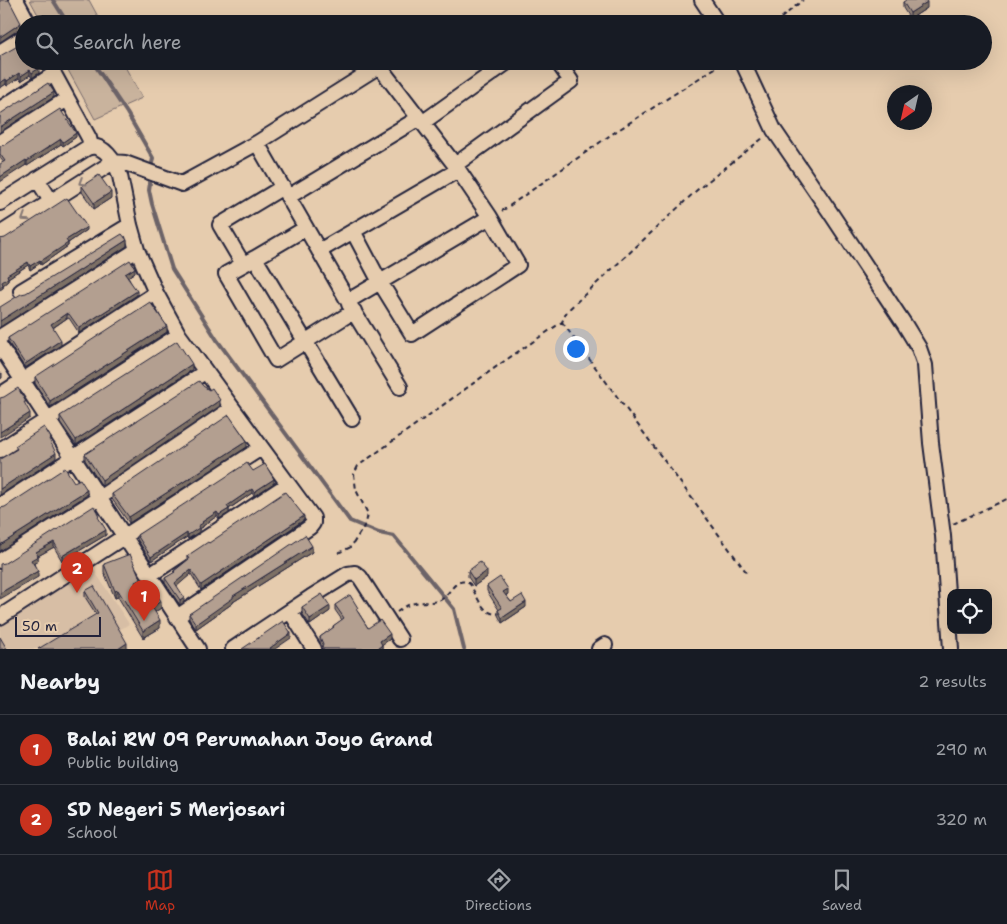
<!DOCTYPE html>
<style>
:root{--surface:#171b24;--page:#242831;--text:#f1f3f6;--muted:#9ea1a6;--line:#363941;--accent:#c8321e}
body{margin:0;font-family:"Shantell Sans",sans-serif;background:var(--page);color:var(--text)}
.controls{position:absolute;right:15px;bottom:15px;display:grid;overflow:hidden;border-radius:10px;box-shadow:0 5px 20px #0002}
.controls button{width:45px;height:45px;display:grid;place-items:center;padding:0;border:0;border-bottom:1px solid var(--line);background:var(--surface);color:var(--text);font:25px sans-serif}
.compass{position:absolute;left:887px;top:85px;width:45px;height:45px;border-radius:50%;background:var(--surface);box-shadow:0 5px 20px #0002;rotate:214deg}
.scale{position:absolute;left:15px;bottom:12px;width:86px;box-sizing:border-box;padding-left:5px;border:2px solid #22223b;border-top:0;font-size:14px;line-height:18px;white-space:nowrap;color:#22223b;-webkit-text-stroke:4px #e6ccae;paint-order:stroke}
.you{position:absolute;left:575px;top:348px;width:18px;height:18px;margin:-12px;border:4px solid #fff;border-radius:50%;background:#1a73e8;box-shadow:0 0 0 8px #1a73e833}
.badge{display:grid;place-items:center;width:32px;height:32px;border-radius:50%;background:var(--accent);color:#fff;font-size:16px;font-weight:700}
.pin{position:absolute;translate:-50% -41px;filter:drop-shadow(0 1px 2px #0008)}
.pin::after{content:'';position:absolute;top:26px;width:18px;height:15px;background:inherit;clip-path:polygon(0 0,100% 0,50% 100%)}
.list{margin:0;padding:0;list-style:none}
h2{display:flex;justify-content:space-between;align-items:center;height:65px;margin:0;padding:0 20px;font-size:21px}
h2 small{font-size:16px;font-weight:400;color:var(--muted)}
.list li{display:grid;grid-template-columns:32px 1fr auto;gap:15px;align-items:center;box-sizing:border-box;height:70px;padding:0 20px;border-top:1px solid var(--line)}
.list b{display:block;font-size:19px;white-space:nowrap}
.list p{margin:0;font-size:16px;white-space:nowrap;color:var(--muted)}
.list em{font-size:16px;font-style:normal;color:var(--muted)}
.icon{flex:none;width:28px;height:28px;fill:none;stroke:currentColor;stroke-width:2;stroke-linecap:round;stroke-linejoin:round}
.map{position:relative;flex:none;width:1007px;height:649px;overflow:hidden}
.search{position:absolute;background:var(--surface);box-shadow:0 5px 20px #0002;left:15px;right:15px;top:15px;height:55px;display:flex;align-items:center;gap:12px;box-sizing:border-box;padding:0 18px;border-radius:28px;color:var(--muted);font-size:19px}
.sheet{height:205px;background:var(--surface)}
nav{display:flex;justify-content:space-around;align-items:center;box-sizing:border-box;height:70px;border-top:1px solid var(--line);background:var(--surface);font-size:14px;color:var(--muted)}
nav a{display:grid;justify-items:center;gap:2px}
nav .on{color:var(--accent)}
.map>svg:first-child{display:block}
</style>
<div class="map">
<svg width="1007" height="649" viewBox="0 0 1007 649">
<rect width="100%" height="100%" fill="#e6ccae"/>
<filter id="ink" filterUnits="userSpaceOnUse"><feTurbulence type="fractalNoise" baseFrequency=".02" numOctaves="2"/><feDisplacementMap in="SourceGraphic" scale="10" xChannelSelector="R" yChannelSelector="G"/><feConvolveMatrix kernelMatrix="1 2 1 2 8 2 1 2 1" color-interpolation-filters="sRGB"/></filter>
<g filter="url(#ink)">
<path fill="#d7bea5" d="M90,564L129,624L89,649H0V623Z"/>
<path fill="#c9b39d" stroke="#766a6c" d="M30,0H89L102,24H43Z
M63,61H122L142,98L95,119Z"/>
<g fill="none" stroke-linecap="round" stroke-linejoin="round">
<path stroke="#6c6367" stroke-width="4" d="M53,0L68,24
M92,61L127,113L153,158L151,169
M151,176L149,190L152,204L172,269L217,340L350,521L379,533L394,536L454,609L464,649"/>
<defs>
<path id="street" d="M16,0L29,24
M702,0L718,24
M0,52L24,37
M52,61L54,74L89,138L91,146
M742,61L774,130L830,212L905,325L919,348L925,365L931,443L943,536L951,649
M0,109L54,74
M422,123L509,61
M0,142L67,99
M455,165L571,81L557,61
M37,179L51,201
M288,197L419,118
M0,203L87,148C103,141 116,163 120,176L130,225L137,250L156,293L179,335L313,518V523L310,527L177,617
M306,228L255,258L352,419
M353,231L380,282L412,334L518,265L490,217
M0,234L113,162L125,163L182,184L257,143L379,66L455,165L490,217L348,301L257,143
M319,251L458,170
M255,258L226,274L276,360L354,311
M243,264L220,225L283,187
M21,291L130,225
M349,304L400,387
M0,337L137,250
M0,346L198,649
M0,395L156,293
M0,450L179,335
M0,505L205,372
M0,561L99,498L232,408
M150,575L288,484
M290,611L314,649
M0,617L261,448
M233,649L311,597L348,574L355,573L360,577L400,639
M599,649L605,645"/>
</defs>
<use href="#street" stroke="#22223b" stroke-width="18"/>
<path stroke="#22223b" stroke-width="2" stroke-dasharray="5 4" stroke-linecap="butt" d="M774,24L803,0
M502,211L612,134L726,61
M562,322L747,573
M953,524L1007,499
M338,553L351,547L366,523L368,514L356,490L354,474L358,466L503,362L562,322L567,311L697,190L763,138
M397,612C403,608 408,604 415,603C423,601 436,604 442,599C451,593 456,575 470,584C477,596 484,618 500,613"/>
<use href="#street" stroke="#e6ccae" stroke-width="14"/>
</g>
<path fill="#9a897c" stroke="#22223b" d="M903,2L927,8L910,19L903,8Z
M0,56L39,73L32,78L30,75L21,81L19,78L7,86L6,84L0,88Z
M76,137L63,146L61,144L27,166L26,165L13,173L0,158V146Z
M82,186L111,198L94,209L82,192Z
M87,230L68,243V246L41,265L40,263L30,270L28,265L8,278V281L3,285V288L0,239Z
M135,272L128,277L137,295L79,333L69,318L67,319V318L53,328L61,345L25,368L8,342V338Z
M167,332L50,407L35,383V377Z
M192,370L76,445L60,422V416Z
M203,386L220,406L102,486L85,460V454Z
M247,447L129,523L112,499V494Z
M253,471L274,483L254,496L252,493L229,509V513L219,519L217,516L203,526V527L199,529V532L188,539L187,537L151,561L137,539V535Z
M99,519L106,535L62,561L54,547L38,556V561L34,563L38,577L5,563Z
M304,520L201,590L191,574L176,586L184,602L180,605L165,583V578L174,573V571L187,560V556L209,543Z
M312,552L233,602V603L196,629L189,619V614Z
M104,564L141,587L139,588L146,599L161,608L155,612L160,628L143,638L118,597L115,598L104,572Z
M468,571L487,577L474,586L468,577Z
M487,586L508,594L506,595L511,602L526,607L502,623L498,615V610H499L487,591Z
M85,591L127,649L96,614L85,597Z
M335,605L358,612L368,628L390,639L382,644V649H322L320,642V637L333,628V626L342,620L335,610Z
M302,607L330,611L310,625L302,613Z"/>
<path fill="#7d6f65" stroke="#22223b" d="M927,2V8L910,19V13Z
M21,23V28L0,42V37Z
M39,68V73L32,78V73Z
M30,70V75L21,81V76Z
M19,73V78L7,86V81Z
M6,79V84L0,88V83Z
M54,92V97L0,132V127Z
M76,133V137L63,146V142Z
M61,139V144L27,166V161Z
M26,160V165L0,182V177Z
M111,192V198L94,209V203Z
M87,227V230L68,243V246L41,265V261L66,240Z
M127,240V246L0,327V321Z
M40,260V263L30,270V266Z
M28,262V265L8,278V281L3,285V288L0,290V287L2,282L7,275Z
M135,268V272L125,279V274Z
M137,291V295L79,333V328Z
M67,313V318L51,329V324Z
M167,326V332L50,407V401Z
M61,340V345L25,368V364Z
M192,364V370L76,445V440Z
M2,373V378L0,379V374Z
M220,400V406L102,486V480Z
M30,413V418L0,437V432Z
M247,441V447L129,523V517Z
M56,453V458L0,495V489Z
M274,479V483L254,496V492Z
M252,489V493L227,510V506Z
M87,490V495L0,551V545Z
M229,509V513L219,519V515Z
M217,512V516L203,526V527L199,529V532L188,539V535L202,522Z
M304,516V520L201,590V585Z
M106,530V535L62,561V556Z
M187,533V537L151,561V557Z
M54,542V547L38,556V561L31,565V560L36,552Z
M312,546V552L233,602V603L196,629V624L233,596Z
M191,570V574L175,588V583Z
M38,571V577L0,599V593Z
M487,571V577L474,586V580Z
M141,580V587L135,590V582Z
M508,589V594L503,597V592Z
M118,590V597L115,598V591Z
M184,597V602L180,605V600Z
M161,601V608L152,614V607Z
M526,602V607L502,623V618Z
M330,606V611L310,625V619Z
M160,620V628L143,638V631Z
M291,633V638L275,649H270V648Z
M390,634V639L380,646V641Z
M127,643V649H118Z
M382,645V649H377Z"/>
<path fill="#b39f90" stroke="#22223b" d="M0,0H9L21,23L0,37Z
M906,0H926L927,2L910,13L903,2Z
M23,43L24,61H35L39,68L32,73L30,70L21,76L19,73L7,81L6,79L0,83V56Z
M48,83L54,92L0,127V114Z
M60,109L76,133L63,142L61,139L27,161L26,160L0,177V164L5,161L0,154V146L4,145Z
M99,175L111,192L94,203L82,186Z
M67,198L87,227L66,240L68,243L41,261L40,260L30,266L28,262L7,275L8,278L2,282L3,285L0,287V239L5,238Z
M122,234L127,240L0,321V307L21,294L26,293Z
M130,260L135,268L125,274L137,291L79,328L69,314L67,315V313L51,324L61,340L25,364L8,338Z
M150,302L167,326L50,401L35,377Z
M177,341L192,364L76,440L60,416Z
M199,381L203,386L209,390L212,388L220,400L102,480L85,454Z
M18,388L26,402H24L30,413L0,432V398L4,397Z
M229,415L247,441L129,517L112,494Z
M44,427L51,438L49,439L56,453L0,489V459L17,449L15,446Z
M247,463L253,471L265,464L274,479L254,492L252,489L227,506L229,509L219,515L217,512L202,522L203,523L198,526L199,528L188,535L187,533L151,557L137,535Z
M65,468L74,482L80,479L87,490L0,545V508L5,507Z
M285,492L304,516L201,585L191,570L175,583L184,597L180,600L165,578L175,572L174,571L189,559L187,556L208,542L209,543Z
M94,506L99,516L98,517L106,530L62,556L54,542L36,552L38,556L31,560L38,571L0,593V564L5,563Z
M305,535L312,546L233,596V598L196,624L189,614Z
M130,554L141,580L135,582L146,599L156,593L161,601L152,607L160,620L143,631L118,590L115,591L104,564Z
M480,562L487,571L474,580L468,571Z
M500,577L508,589L503,592L511,602L522,595L526,602L502,618L498,610L502,608L487,586Z
M94,586L127,643L118,649H38L98,613L85,591Z
M322,594L330,606L310,619L302,607Z
M350,595L358,608L356,609L368,628L380,620L390,634L380,641L382,645L377,649H324L322,646L323,644L320,637L334,627L333,626L344,618L335,605Z
M283,621L291,633L270,648L271,649H242Z
M0,637L7,649H0Z"/>
<defs><path id="oneway-chevron" d="M-2-3.5L2.5 0L-2 3.5" fill="none" stroke-width="1.6" stroke-linecap="round" stroke-linejoin="round" transform="scale(1.25)"/></defs>
<g stroke="#847774">
<use href="#oneway-chevron" transform="translate(82 182) rotate(148)"/>
<use href="#oneway-chevron" transform="translate(25 218) rotate(147)"/>
</g>
</g>
</svg>
<div class="controls">
<button><svg class="icon" aria-label="locate" viewBox="0 0 24 24"><circle cx="12" cy="12" r="6"/><path d="M12 2v4M12 18v4M2 12h4M18 12h4"/></svg></button>
</div>
<svg class="compass" viewBox="-18 -18 36 36"><path d="M0-13l5 13h-10z" fill="#e53935"/><path d="M0 13l5-13h-10z" fill="#9ea1a6"/></svg>
<div class="scale">50 m</div>
<div class="you"></div>
<div class="pin badge" style="left:144px;top:621px">1</div>
<div class="pin badge" style="left:77px;top:593px">2</div>
<div class="search"><svg class="icon" aria-label="search" viewBox="0 0 24 24"><circle cx="10" cy="10" r="6"/><path d="M15 15l6 6"/></svg>Search here</div>
</div>
<section class="sheet">
<h2>Nearby<small>2 results</small></h2>
<ul class="list">
<li><span class="badge">1</span><div><b>Balai RW 09 Perumahan Joyo Grand</b><p>Public building</p></div><em>290 m</em></li>
<li><span class="badge">2</span><div><b>SD Negeri 5 Merjosari</b><p>School</p></div><em>320 m</em></li>
</ul>
</section>
<nav>
<a class="on"><svg class="icon" aria-label="map" viewBox="0 0 24 24"><path d="M3 6l6-2 6 2 6-2v14l-6 2-6-2-6 2zM9 4v14M15 6v14"/></svg>Map</a>
<a><svg class="icon" aria-label="directions" viewBox="0 0 24 24"><path d="M12 3l9 9-9 9-9-9zM9 14v-3h6M13 9l2 2-2 2"/></svg>Directions</a>
<a><svg class="icon" aria-label="saved" viewBox="0 0 24 24"><path d="M7 4h10v16l-5-4-5 4z"/></svg>Saved</a>
</nav>
